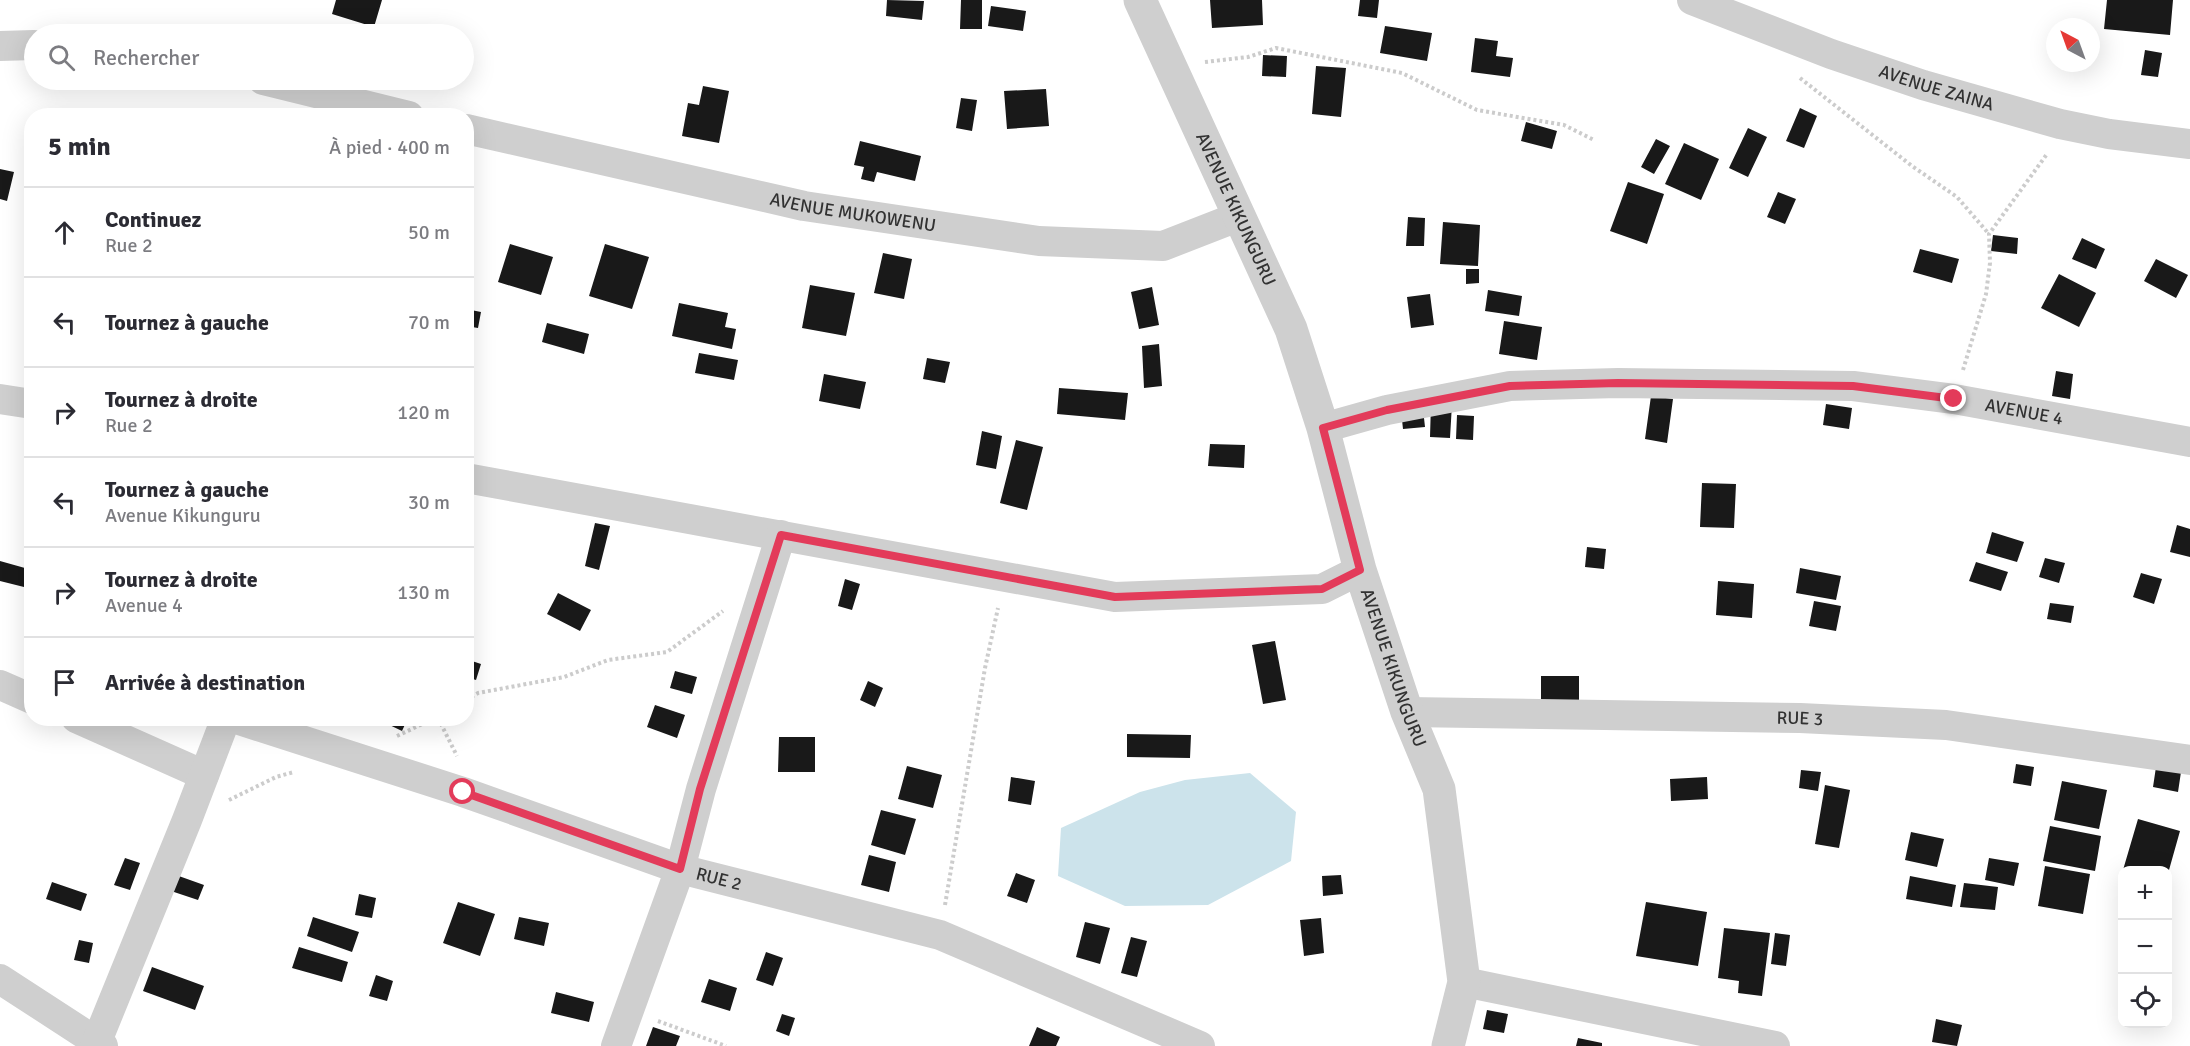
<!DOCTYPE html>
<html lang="fr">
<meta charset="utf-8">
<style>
:root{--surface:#fff;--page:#f2f2f3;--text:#2b2b33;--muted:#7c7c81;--line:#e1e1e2}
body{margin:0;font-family:Signika,sans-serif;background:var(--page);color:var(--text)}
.controls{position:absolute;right:18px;bottom:18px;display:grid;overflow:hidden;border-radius:12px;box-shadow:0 6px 24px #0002}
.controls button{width:54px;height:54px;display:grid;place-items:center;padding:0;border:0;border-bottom:2px solid var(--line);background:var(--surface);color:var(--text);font:30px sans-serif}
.compass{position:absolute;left:2046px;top:18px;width:54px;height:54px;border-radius:50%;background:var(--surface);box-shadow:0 6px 24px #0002;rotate:319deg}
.stop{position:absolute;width:18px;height:18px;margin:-14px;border:4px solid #e33b5a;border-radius:50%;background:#fff}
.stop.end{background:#e33b5a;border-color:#fff;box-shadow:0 2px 6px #0008}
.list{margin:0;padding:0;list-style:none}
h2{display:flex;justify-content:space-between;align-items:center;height:78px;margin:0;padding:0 24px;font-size:26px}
h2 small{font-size:20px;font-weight:400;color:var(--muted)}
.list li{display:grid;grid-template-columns:39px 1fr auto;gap:18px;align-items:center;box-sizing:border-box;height:90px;padding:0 24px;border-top:2px solid var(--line)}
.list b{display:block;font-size:22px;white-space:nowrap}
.list p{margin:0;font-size:20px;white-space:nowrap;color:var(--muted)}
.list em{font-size:20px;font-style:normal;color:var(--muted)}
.icon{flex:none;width:33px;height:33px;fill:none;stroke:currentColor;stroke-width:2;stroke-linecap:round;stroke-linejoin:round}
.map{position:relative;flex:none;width:2190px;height:1046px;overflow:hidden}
.search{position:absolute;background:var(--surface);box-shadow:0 6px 24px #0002;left:24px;top:24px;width:450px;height:66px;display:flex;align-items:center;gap:15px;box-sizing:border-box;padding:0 21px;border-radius:33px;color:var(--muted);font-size:22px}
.panel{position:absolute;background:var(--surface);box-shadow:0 6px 24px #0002;left:24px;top:108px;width:450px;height:618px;border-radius:24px}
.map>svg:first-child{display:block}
</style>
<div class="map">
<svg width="2190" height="1046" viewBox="0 0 2190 1046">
<rect width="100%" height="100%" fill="#fff"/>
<path fill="#cce3eb" d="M1250,773L1296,812L1291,861L1208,905L1125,906L1058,876L1061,828L1140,792L1185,780Z"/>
<path fill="#191919" d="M336,0H382L374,27L332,14Z
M887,0L924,1L922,20L886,16Z
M961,0H982V29H960Z
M1210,0H1262L1263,25L1212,28Z
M1360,0H1379L1377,18L1358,16Z
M2107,0H2173L2170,35L2104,29Z
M991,6L1026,11L1023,31L988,26Z
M1385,26L1432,33L1427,61L1380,53Z
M1475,38L1498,41L1496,56L1513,58L1510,77L1471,72Z
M2145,50L2162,53L2158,77L2141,75Z
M1263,55L1287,56L1286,77L1262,76Z
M1316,66L1346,68L1341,117L1312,114Z
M703,86L729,91L719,143L682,136L688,103L699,105Z
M1046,89L1049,126L1007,129L1004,91Z
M961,98L977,100L972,131L956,128Z
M1800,108L1817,116L1804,148L1786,141Z
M1526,122L1557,131L1552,149L1521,141Z
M1748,128L1767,137L1748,177L1729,168Z
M1656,139L1670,146L1654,174L1641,167Z
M860,141L921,156L915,181L877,172L874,182L861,179L864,167L854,165Z
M1684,143L1719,159L1701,200L1665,184Z
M0,169L14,172L7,201L0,199Z
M1628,182L1664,194L1647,244L1610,231Z
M1778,192L1796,199L1785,224L1767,217Z
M1408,217L1425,218L1424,246H1406Z
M1443,222L1480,225L1478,266L1440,264Z
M1993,235L2018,238L2017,254L1991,251Z
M2082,238L2105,249L2096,269L2072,259Z
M510,244L553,257L541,295L498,282Z
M605,244L649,257L632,309L589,296Z
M1920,249L1959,259L1952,283L1913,272Z
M883,253L912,259L904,299L874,293Z
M2156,259L2188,275L2176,298L2144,281Z
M1466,269H1479V283L1466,284Z
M2059,274L2096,293L2079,327L2041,308Z
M810,285L855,293L846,336L802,328Z
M1152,287L1159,325L1139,329L1131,292Z
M1488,290L1522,296L1519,316L1485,311Z
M1430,294L1434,325L1411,328L1407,297Z
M679,303L728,313L725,327L736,329L732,349L672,336Z
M466,309L481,312L478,328L466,326Z
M1504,321L1542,327L1537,360L1499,354Z
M547,323L589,334L584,354L542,342Z
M1159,344L1162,386L1144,388L1142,346Z
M699,353L738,360L734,380L695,373Z
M927,358L950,362L945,383L923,379Z
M2056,371L2073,374L2070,399L2052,396Z
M824,374L866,382L860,409L819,401Z
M1059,388L1128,393L1125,420L1057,414Z
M1651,396L1673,399L1667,443L1645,439Z
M1431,403L1452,404L1450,438L1430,437Z
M1826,404L1852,408L1849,429L1823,425Z
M1423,409L1425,427L1403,429L1401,411Z
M1457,415L1474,416L1473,440L1456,439Z
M982,431L1002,436L996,469L976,465Z
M1016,440L1043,447L1027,510L1000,503Z
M1210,444L1245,445L1244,468L1208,466Z
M1702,483L1736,484L1734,528L1700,527Z
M595,523L610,526L599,570L585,566Z
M2177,525L2190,529V557L2170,552Z
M1992,532L2024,542L2017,562L1986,553Z
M1587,547L1606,549L1604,569L1585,567Z
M2045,558L2065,563L2059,583L2039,577Z
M0,561L32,570V589L0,581Z
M1976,562L2008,572L2001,591L1969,581Z
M1800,568L1841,576L1836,600L1796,593Z
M2141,573L2162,579L2154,604L2133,597Z
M845,579L860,584L852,610L838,606Z
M1718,581L1754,584L1752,618L1716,615Z
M558,593L591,610L580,631L547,614Z
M1814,601L1841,606L1836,631L1809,626Z
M2050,603L2074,606L2071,623L2047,619Z
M1275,641L1286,700L1263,704L1252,645Z
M466,659L481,664L476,680L466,677Z
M675,671L697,677L692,694L670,688Z
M1541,676H1579V700H1541Z
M868,681L883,688L875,707L860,700Z
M655,705L685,715L677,738L647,727Z
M375,718H408L402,731Z
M1127,734L1191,735L1190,758L1127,757Z
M779,737H815V772H778Z
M2016,764L2034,767L2031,786L2013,783Z
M907,766L942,775L933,808L898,799Z
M2156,767L2181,772L2178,792L2153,787Z
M1801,770L1821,772L1818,791L1799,788Z
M1011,777L1035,781L1031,805L1008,801Z
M1707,777L1708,799L1671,801L1670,779Z
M2062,781L2107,790L2099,829L2054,820Z
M1825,785L1850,790L1839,848L1815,844Z
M881,810L916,819L905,855L871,845Z
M2138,819L2180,831L2169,870H2123Z
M2050,826L2101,836L2095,871L2043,861Z
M1911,832L1944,839L1937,867L1905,860Z
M869,855L896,862L889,892L861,885Z
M125,858L140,863L130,890L114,885Z
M1989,858L2019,863L2014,886L1985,880Z
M2045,866L2090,874L2083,914L2038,906Z
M1016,873L1035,880L1027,903L1007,896Z
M176,875L204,885L198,900L171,891Z
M1341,875L1343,894L1323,896L1322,876Z
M1910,876L1956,885L1952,907L1906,899Z
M52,882L87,894L81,911L46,899Z
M1964,883L1998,887L1995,910L1960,907Z
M359,894L376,898L372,918L355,915Z
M458,902L495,914L480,956L443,943Z
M1646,902L1707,912L1698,966L1636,956Z
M313,917L359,932L352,952L307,936Z
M519,917L549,923L544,946L514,939Z
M1321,918L1324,953L1304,956L1300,920Z
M1085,922L1110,928L1100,964L1076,957Z
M1724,928L1770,933L1762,996L1738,993L1739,981L1718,978Z
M1775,933L1790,935L1786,966L1771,964Z
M1131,937L1147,941L1137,977L1121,973Z
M79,940L93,943L89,963L74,960Z
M299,947L348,962L342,982L292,968Z
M766,952L783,958L773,986L756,980Z
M152,967L204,986L195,1010L143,991Z
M376,975L393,981L387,1001L369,996Z
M709,979L737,988L730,1011L701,1002Z
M556,992L594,1002L589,1022L551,1013Z
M1487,1010L1508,1014L1504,1033L1483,1029Z
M782,1014L795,1018L789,1036L776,1031Z
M1936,1019L1962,1025L1957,1046L1932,1042Z
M653,1027L680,1036L676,1046H646Z
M1037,1027L1060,1037L1056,1046H1029Z
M1578,1038L1602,1043V1046H1576Z"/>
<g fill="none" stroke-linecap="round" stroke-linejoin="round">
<path stroke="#ccc" stroke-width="4" stroke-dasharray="3 3" stroke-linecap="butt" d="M1205,62L1248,57L1276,48L1402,73L1477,110L1564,125L1594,140
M1800,78L1912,166L1957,197L1989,234
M1963,370L1986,294L1990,263L1989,234L2047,154
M466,700L478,693L564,677L608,660L667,652L723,611
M438,718L457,756
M397,736L435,718
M229,800L276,777L294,772
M945,905L985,668L998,608
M658,1021L726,1046"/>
<g stroke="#cfcfcf" stroke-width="30">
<path id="s1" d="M1692,0L1831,54L1923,85L2060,124L2109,134L2190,144"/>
<path d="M0,46L34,45"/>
<path d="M263,80L409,116"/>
<path id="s2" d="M466,129L804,206L1039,241L1163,246L1240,216"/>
<path d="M0,399L32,404"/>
<path id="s3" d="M1323,428L1387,410L1510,386L1618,383L1853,386L1954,399L2190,442"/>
<path d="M466,478L1115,597L1322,589L1360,570"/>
<path d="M0,685L32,699"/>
<path id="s4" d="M1407,712L1800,718L1946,725L2190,760"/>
<path d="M76,718L204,775"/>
<path id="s5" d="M233,718L463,792L680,869L940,935L1200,1046"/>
<path d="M0,979L103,1046"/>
<path d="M1464,982L1775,1046"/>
<path d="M95,1046L187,820L226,718"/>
<path d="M616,1046L680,869L701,789L781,535"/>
</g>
<path stroke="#cfcfcf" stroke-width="33" id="s6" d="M1140,0L1291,329L1323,428L1360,570L1407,712L1439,789L1464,982L1448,1046"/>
</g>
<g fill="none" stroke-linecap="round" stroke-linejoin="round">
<path stroke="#e33b5a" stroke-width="8" d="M463,792L680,869L700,789L781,535L1115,597L1322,589L1360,570L1323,428L1387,410L1510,386L1618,383L1853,386L1954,399"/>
</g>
<g text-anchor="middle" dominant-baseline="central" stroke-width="6" stroke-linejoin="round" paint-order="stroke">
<g font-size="18" fill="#323232" stroke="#fff">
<text stroke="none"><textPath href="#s1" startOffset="260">AVENUE ZAINA</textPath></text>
<text stroke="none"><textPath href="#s6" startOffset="230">AVENUE KIKUNGURU</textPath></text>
<text stroke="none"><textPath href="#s2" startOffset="396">AVENUE MUKOWENU</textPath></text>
<text stroke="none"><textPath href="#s3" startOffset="708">AVENUE 4</textPath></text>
<text stroke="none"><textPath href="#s6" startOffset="716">AVENUE KIKUNGURU</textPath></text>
<text stroke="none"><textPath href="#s4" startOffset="393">RUE 3</textPath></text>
<text stroke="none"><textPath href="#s5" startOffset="512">RUE 2</textPath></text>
</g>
</g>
</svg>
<div class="controls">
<button>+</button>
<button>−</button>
<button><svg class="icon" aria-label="locate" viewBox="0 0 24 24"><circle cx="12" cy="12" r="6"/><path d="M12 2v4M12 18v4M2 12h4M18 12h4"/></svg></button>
</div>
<svg class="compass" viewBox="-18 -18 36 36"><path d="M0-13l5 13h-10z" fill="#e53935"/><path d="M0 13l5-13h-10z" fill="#7c7c81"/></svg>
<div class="stop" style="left:463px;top:792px"></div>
<div class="stop end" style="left:1954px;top:399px"></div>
<div class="search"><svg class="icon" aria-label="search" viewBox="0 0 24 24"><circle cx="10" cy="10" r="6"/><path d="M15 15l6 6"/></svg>Rechercher</div>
<section class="panel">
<h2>5 min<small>À pied · 400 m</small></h2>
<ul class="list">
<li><svg class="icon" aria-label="ahead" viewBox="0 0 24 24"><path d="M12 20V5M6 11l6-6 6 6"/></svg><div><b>Continuez</b><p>Rue 2</p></div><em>50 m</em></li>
<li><svg class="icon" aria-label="left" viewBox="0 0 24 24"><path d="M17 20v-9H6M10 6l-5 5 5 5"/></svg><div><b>Tournez à gauche</b></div><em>70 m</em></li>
<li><svg class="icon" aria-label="right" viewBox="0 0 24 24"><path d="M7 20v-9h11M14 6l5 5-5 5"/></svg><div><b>Tournez à droite</b><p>Rue 2</p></div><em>120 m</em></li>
<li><svg class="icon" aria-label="left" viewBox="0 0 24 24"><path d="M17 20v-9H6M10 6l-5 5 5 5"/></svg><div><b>Tournez à gauche</b><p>Avenue Kikunguru</p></div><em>30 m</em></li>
<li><svg class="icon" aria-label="right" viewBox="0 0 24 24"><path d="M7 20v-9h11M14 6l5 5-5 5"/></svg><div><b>Tournez à droite</b><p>Avenue 4</p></div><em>130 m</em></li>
<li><svg class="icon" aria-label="arrive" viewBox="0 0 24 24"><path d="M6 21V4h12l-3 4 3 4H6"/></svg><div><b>Arrivée à destination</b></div></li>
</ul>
</section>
</div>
